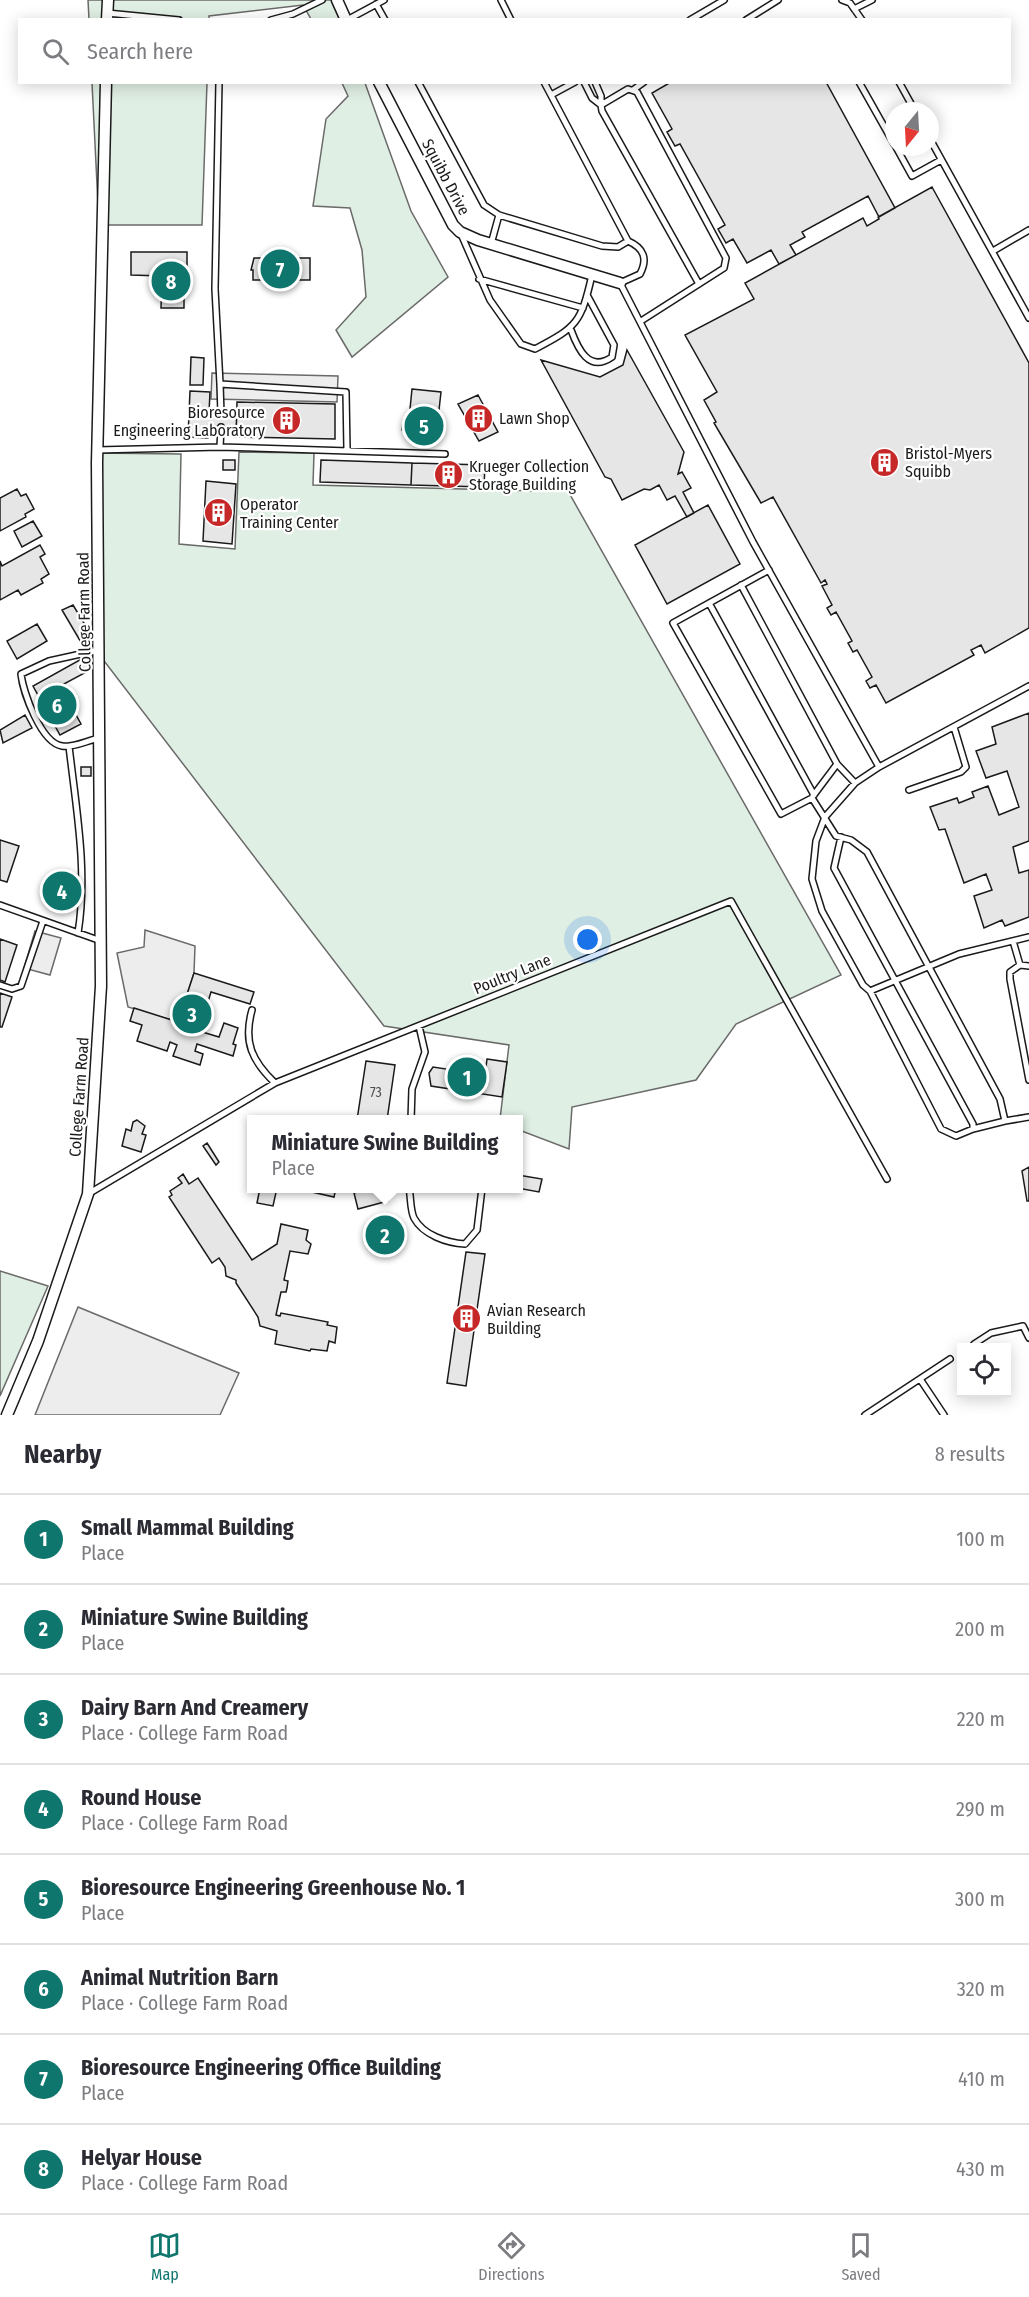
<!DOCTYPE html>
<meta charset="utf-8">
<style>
:root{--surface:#fff;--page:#f7f7f7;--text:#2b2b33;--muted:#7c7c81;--line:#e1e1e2;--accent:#0f766e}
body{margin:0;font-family:"Fira Sans Condensed",sans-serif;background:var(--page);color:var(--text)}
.controls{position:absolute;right:18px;bottom:18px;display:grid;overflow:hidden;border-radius:0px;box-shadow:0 3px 15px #0003}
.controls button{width:54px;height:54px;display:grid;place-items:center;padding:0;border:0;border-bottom:2px solid var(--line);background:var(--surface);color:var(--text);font:30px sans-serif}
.compass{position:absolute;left:885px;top:102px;width:54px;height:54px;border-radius:50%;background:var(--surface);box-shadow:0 3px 15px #0003;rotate:198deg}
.you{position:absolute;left:588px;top:940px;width:21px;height:21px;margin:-15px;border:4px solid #fff;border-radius:50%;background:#1a73e8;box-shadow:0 0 0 9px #1a73e833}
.badge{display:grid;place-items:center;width:39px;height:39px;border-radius:50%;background:var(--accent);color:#fff;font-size:20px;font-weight:700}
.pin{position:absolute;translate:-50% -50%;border:3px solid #fff;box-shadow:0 2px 6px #0006}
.popup{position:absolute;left:247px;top:1115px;width:276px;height:78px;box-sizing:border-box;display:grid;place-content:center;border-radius:0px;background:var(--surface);filter:drop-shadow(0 2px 4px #0005);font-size:20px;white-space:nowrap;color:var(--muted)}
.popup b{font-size:22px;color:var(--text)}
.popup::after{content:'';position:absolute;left:50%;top:100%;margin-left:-12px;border:12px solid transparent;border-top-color:var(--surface)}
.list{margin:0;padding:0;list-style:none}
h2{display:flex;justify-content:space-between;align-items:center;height:78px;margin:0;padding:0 24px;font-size:26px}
h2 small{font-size:20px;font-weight:400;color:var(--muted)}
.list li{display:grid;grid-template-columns:39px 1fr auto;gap:18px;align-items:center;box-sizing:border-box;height:90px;padding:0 24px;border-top:2px solid var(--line)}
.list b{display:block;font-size:22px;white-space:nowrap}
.list p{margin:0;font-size:20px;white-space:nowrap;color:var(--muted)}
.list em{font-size:20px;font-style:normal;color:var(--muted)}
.icon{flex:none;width:33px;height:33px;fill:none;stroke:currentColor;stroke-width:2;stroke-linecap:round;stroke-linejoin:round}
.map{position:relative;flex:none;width:1029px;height:1415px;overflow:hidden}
.search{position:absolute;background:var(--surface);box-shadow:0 3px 15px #0003;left:18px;right:18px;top:18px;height:66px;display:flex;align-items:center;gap:15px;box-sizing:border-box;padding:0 21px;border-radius:0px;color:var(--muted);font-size:22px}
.sheet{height:798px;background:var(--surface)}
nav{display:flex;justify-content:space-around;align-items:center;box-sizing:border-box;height:84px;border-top:2px solid var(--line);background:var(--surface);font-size:16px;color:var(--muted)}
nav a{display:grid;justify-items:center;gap:3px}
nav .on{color:var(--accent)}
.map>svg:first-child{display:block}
</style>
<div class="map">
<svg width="1029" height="1415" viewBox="0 0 1029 1415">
<rect width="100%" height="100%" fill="#fff"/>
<path fill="#e0efe3" stroke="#6a6a6a" stroke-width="1.5" d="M88,0H335L342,19H311L303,5L209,16V19H89Z
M92,83H207L202,225H99Z
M342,83H365L411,211L448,277L352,357L336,330L366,297L362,250L350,208L313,206L326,119L348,96Z
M239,452L314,453L313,485L541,491L564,484L841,975L736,1024L696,1080L572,1107L569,1149L519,1130L518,1120L500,1119L509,1045L384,1026L98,653L93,453L181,454L179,544L235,549Z
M0,1271L48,1286L0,1396Z"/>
<path fill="#ededed" stroke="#6a6a6a" stroke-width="1.5" d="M212,373L338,376L337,402L211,399Z
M145,930L195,946L194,973L178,1022L128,1007L117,953L144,947Z
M35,931L61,938L50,975L24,968Z
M78,1307L239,1373L220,1415H35Z"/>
<path fill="#e6e6e6" stroke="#1a1a1a" stroke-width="1.5" d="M671,82H826L895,208L879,217L868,196L802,232L805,237L790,245L796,255L779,264L771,250L747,263L733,239L726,243L718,229L725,225L680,144L675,146L667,132L672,129L652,93Z
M932,187L1029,363V628L985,653L981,645L971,650L974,655L886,703L876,685L870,688L866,681L872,677L857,650L853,652L848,643L852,641L836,612L831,615L827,608L832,605L822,586L827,584L825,580L821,583L773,497L761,503L714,423L716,422L704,400L717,392L685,335L754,299L745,283L863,218L867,226L879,219L878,217Z
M131,252H187V275H180V290H184V308H161L162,276L131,275Z
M254,258H310V280H253V270H251Z
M627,350L684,452L678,474L682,472L691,488L683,492L694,513L687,517L675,496L667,500L659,485L650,490L644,489L622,500L611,479L605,477L541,360L600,377L623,365Z
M191,357L204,358L203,385H190Z
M412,389L441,392L439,410L410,409Z
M190,391L210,392L209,413L237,415L236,427L208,426V438L188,437Z
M478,395L498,432L479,441L458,404Z
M237,402L335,404V439L236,437Z
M411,416L438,417L437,437L409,435Z
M403,421L409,422L408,431L402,430Z
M223,460H235V470H223Z
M321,460L412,463L411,485L320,482Z
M412,463L485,465L484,487L411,485Z
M206,481L236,484L232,544L203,541Z
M17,489L21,496L26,494L34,509L25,514L26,517L0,531V498Z
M708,505L740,564L667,604L635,545Z
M33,521L42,536L22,547L14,531Z
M40,545L45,554L40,557L49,574L41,579L43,583L21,595L18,590L0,600V561L2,566Z
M73,605L93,638L82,644L62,610Z
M37,624L47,641L17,659L7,641Z
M85,657L92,669L60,686L81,724L60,735L33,686Z
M1029,713V841L1013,847L1019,873L1029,870V917L1005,926L1002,920L984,928L974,896L992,890L986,874L964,883L945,829L939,830L930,807L957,798L959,803L974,797L972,792L988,786L999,815L1019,807L1007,771L986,778L976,751L996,744L992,727Z
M25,715L32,728L3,743L0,730Z
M81,767H91V776H81Z
M0,840L19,846L7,882L0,880Z
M46 891a16 16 0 1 1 32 0a16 16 0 1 1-32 0Z
M0,939L17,945L5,982L0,980Z
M194,973L254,992L250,1004L211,992L199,1031L219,1037L224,1023L238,1028L233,1044L236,1045L233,1056L197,1044L195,1051L203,1054L200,1065L173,1056L177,1045L170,1042L167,1051L137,1041L142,1025L130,1021L134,1008L178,1022Z
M0,993L12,997L2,1027H0Z
M487,1059L507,1062L502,1097L431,1086L429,1073L433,1067L485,1075Z
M366,1061L395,1065L387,1120H357Z
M137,1120L145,1126L142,1134L146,1135L141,1152L122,1146L126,1129L131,1131L133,1122Z
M207,1143L219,1162L216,1165L203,1146Z
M1029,1167V1201H1027L1022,1171Z
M183,1174L189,1184L198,1178L252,1260L277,1244L281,1224L308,1230L306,1240L311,1244L308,1254L290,1251L284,1280L288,1281L287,1288L286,1292H281L276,1315L280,1316L281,1313L328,1322L327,1325L337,1327L335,1343L329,1341L327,1351L311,1349L310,1351L275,1344L277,1331L260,1326L258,1317L236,1283V1280L226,1276L225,1267L219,1258L212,1263L169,1197L172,1195L170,1191L182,1183L178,1178Z
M518,1175L542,1179L539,1192L517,1188Z
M260,1188H277L273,1206L257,1203Z
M294,1188H336L334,1197Z
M370,1188H384L388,1201L358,1209L354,1193Z
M397,1222L402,1238L373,1248L368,1232Z
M466,1252L485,1254L466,1386L447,1383Z"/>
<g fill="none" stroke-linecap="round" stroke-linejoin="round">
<defs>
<path id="lane" d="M501,0L511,20
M842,0L850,3L862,20
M376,4L385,20
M854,9L872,0
M107,13L179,20
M271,20L293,14L322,0
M347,20L384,0
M690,20L724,0
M746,20L778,0
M219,82L215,289L220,384
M418,82L484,205L499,215
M544,82L628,241C644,248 648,259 640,274L620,283L753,542L879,767
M584,82L592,98L601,105V96L595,82
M859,82L894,144
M899,82L915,111
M633,90L644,82
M551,95L575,82
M930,139L1029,318
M896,147L912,176L941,160
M461,234L490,300L521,344L535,349C577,327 581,323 592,275
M491,244L499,215L602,246L618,247L628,241
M993,251L1029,230
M479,279L583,308
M641,321L724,268L726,258L637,92L628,89L601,105L602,111L699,284
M571,330C578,349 589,373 612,357L614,345L587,295
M221,414L220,384L346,392L347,450
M220,447L221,427
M97,450L220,447L445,454
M769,570L673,623L781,814L812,798L836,836L851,840L867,852L1000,1099L1005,1121L973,1129V1124L834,868L841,837
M741,585L837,764L855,783
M709,603L814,795
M99,650L49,661L21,674C23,692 41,743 62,746C74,748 88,740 100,738
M1029,686L879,767L855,783L825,817L816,841L812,879L822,911L863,985L870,991L959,954L1029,937
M69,746C76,808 88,871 78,933
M909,790L961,772L966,767L954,727
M813,796L837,764
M0,905L101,941
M1013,941L1020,965L1029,966
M1020,965L1010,972V979L1029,1080
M0,985L12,989L21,986L43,921
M870,991L941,1129L956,1136L973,1129
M252,1010C243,1042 252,1061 275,1083
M411,1120L412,1089L425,1052L419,1026
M1005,1121L1029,1117
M409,1188C411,1197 410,1210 414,1218C423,1235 447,1243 465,1244L477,1230L482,1188
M88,1194L275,1083L731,901L887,1179
M974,1344L991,1333L1023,1326L1029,1338
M920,1379L944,1415
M865,1415L950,1359"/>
<path id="street" d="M337,0L346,20
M107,20L108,0
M379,82L453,225L460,232L478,240L620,283
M7,1415L38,1341L88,1194L101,986L97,463L106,82"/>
</defs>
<use href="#lane" stroke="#1a1a1a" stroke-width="8"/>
<use href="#street" stroke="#1a1a1a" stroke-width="13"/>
<use href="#lane" stroke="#fff" stroke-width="5"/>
<use href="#street" stroke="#fff" stroke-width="10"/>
<path stroke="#1a1a1a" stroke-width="1.5" stroke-dasharray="8 3" stroke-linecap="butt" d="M256,82H274"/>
</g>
<defs>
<symbol id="building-disc" viewBox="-11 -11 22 22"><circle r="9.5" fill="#c62828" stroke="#fff"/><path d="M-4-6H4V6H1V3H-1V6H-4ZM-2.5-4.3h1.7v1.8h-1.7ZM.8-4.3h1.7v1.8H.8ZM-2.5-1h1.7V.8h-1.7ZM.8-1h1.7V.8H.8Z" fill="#fff"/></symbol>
</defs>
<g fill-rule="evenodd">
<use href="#building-disc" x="462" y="402" width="33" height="33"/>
<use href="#building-disc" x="270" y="404" width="33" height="33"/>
<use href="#building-disc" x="868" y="446" width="33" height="33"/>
<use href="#building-disc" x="432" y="458" width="33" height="33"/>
<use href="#building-disc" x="202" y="496" width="33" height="33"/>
<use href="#building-disc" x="450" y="1302" width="33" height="33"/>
</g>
<g text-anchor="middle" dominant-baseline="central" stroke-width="4.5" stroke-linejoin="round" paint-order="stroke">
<g font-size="14" fill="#4d4d4d">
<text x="376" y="1092">73</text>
</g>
<g font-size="16" fill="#1a1a1a" stroke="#fff">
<text transform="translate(446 177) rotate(62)">Squibb Drive</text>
<text transform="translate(84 612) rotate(-91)">College Farm Road</text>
<text transform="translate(512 974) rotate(-22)">Poultry Lane</text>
<text transform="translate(79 1097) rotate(-86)">College Farm Road</text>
</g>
<g font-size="16" fill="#1a1a1a" stroke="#fff" text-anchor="start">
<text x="265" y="412" text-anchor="end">Bioresource<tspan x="265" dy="18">Engineering Laboratory</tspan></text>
<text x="499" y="418">Lawn Shop</text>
<text x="905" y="453">Bristol-Myers<tspan x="905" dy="18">Squibb</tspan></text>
<text x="469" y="466">Krueger Collection<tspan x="469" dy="18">Storage Building</tspan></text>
<text x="240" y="504">Operator<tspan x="240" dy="18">Training Center</tspan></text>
<text x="487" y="1310">Avian Research<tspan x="487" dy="18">Building</tspan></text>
</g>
</g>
</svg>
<div class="controls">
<button><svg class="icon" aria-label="locate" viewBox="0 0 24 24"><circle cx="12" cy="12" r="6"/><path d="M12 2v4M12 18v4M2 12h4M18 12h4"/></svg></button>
</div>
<svg class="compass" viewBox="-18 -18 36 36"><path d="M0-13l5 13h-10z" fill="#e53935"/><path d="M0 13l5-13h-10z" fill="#7c7c81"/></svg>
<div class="you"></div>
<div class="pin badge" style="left:467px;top:1077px">1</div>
<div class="pin badge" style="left:385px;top:1235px">2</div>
<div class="popup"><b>Miniature Swine Building</b>Place</div>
<div class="pin badge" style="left:192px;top:1014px">3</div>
<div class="pin badge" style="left:62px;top:891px">4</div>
<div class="pin badge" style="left:424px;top:426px">5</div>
<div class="pin badge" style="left:57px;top:705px">6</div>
<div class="pin badge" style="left:280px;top:269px">7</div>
<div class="pin badge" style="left:171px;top:281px">8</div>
<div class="search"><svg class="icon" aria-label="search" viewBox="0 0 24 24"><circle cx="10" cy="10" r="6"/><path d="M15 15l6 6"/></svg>Search here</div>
</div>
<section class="sheet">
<h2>Nearby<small>8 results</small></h2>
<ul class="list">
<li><span class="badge">1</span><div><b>Small Mammal Building</b><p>Place</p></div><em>100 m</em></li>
<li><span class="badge">2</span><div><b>Miniature Swine Building</b><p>Place</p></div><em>200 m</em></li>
<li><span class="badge">3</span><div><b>Dairy Barn And Creamery</b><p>Place · College Farm Road</p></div><em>220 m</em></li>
<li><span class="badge">4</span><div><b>Round House</b><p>Place · College Farm Road</p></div><em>290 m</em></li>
<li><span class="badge">5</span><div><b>Bioresource Engineering Greenhouse No. 1</b><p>Place</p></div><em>300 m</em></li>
<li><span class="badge">6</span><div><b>Animal Nutrition Barn</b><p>Place · College Farm Road</p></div><em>320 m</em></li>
<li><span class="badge">7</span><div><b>Bioresource Engineering Office Building</b><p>Place</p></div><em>410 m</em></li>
<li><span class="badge">8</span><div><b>Helyar House</b><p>Place · College Farm Road</p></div><em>430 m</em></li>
</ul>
</section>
<nav>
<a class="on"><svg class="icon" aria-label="map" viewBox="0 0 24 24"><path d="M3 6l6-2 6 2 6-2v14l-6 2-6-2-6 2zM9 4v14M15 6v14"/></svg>Map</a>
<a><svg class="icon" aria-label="directions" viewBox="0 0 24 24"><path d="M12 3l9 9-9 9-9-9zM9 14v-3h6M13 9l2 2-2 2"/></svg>Directions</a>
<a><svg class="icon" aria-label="saved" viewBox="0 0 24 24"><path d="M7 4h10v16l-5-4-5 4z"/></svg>Saved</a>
</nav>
